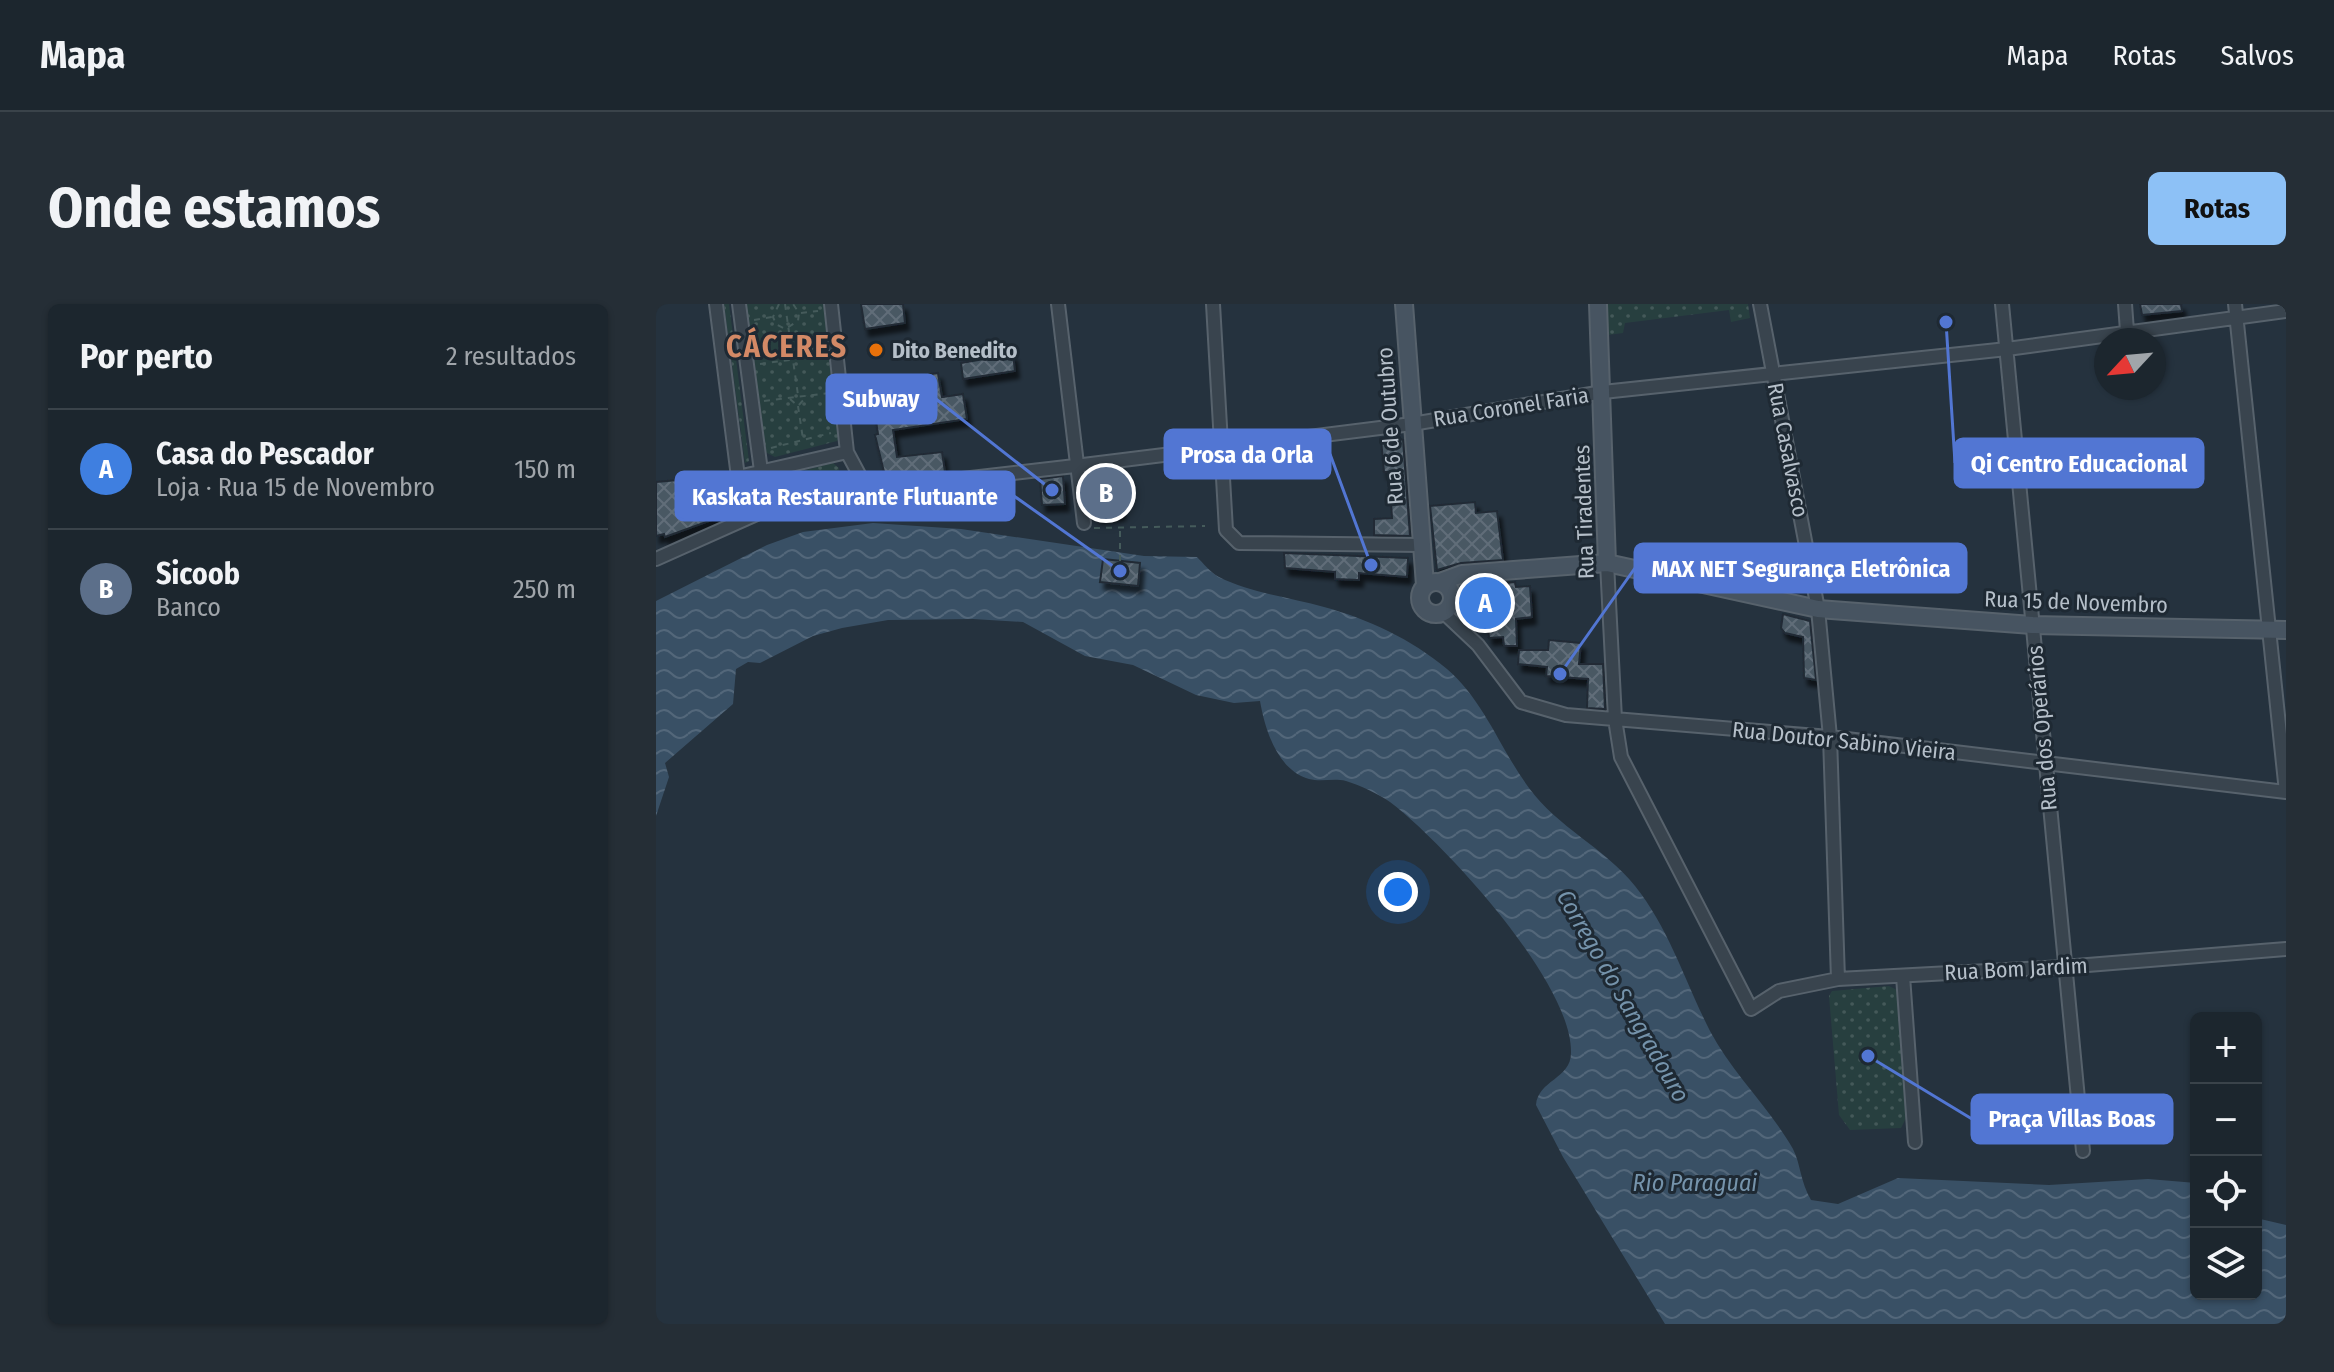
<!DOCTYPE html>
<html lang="pt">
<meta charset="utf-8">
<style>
:root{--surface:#1c262e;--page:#252e36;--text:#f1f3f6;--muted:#a0a5aa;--line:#3a434a;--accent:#8dc1f6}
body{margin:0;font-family:"Fira Sans Condensed",sans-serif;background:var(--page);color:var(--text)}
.controls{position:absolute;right:24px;bottom:24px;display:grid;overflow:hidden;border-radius:12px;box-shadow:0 2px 6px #0004}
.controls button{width:72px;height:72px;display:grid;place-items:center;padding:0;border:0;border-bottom:2px solid var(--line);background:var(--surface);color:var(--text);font:40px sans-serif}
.compass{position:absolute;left:1438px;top:24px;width:72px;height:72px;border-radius:50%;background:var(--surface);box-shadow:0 2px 6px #0004;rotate:244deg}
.you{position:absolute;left:742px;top:588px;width:28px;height:28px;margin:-20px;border:6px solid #fff;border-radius:50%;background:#1a73e8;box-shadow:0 0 0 12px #1a73e833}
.badge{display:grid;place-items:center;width:52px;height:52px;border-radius:50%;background:var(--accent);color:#fff;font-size:26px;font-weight:700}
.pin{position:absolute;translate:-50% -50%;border:4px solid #fff;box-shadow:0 2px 8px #0006}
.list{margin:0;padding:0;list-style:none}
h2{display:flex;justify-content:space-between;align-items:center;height:104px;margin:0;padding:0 32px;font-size:34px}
h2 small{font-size:26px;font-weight:400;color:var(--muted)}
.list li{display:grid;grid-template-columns:52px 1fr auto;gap:24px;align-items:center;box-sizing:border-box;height:120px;padding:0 32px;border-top:2px solid var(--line)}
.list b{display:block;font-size:30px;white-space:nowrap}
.list p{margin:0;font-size:26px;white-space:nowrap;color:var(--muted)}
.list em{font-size:26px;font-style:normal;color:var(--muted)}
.icon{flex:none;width:44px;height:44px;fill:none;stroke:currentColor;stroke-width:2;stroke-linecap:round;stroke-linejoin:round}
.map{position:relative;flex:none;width:1630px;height:1020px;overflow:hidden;border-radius:12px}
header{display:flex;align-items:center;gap:48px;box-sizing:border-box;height:112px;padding:0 40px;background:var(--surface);border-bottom:2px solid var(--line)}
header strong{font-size:38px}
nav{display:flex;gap:44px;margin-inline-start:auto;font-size:28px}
.intro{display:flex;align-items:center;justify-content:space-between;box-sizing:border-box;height:192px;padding:0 48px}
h1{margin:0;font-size:56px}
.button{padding:20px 36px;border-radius:12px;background:var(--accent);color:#111;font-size:28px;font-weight:700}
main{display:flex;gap:48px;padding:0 48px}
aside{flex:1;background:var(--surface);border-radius:12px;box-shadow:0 2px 6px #0004}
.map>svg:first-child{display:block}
</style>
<header>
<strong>Mapa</strong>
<nav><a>Mapa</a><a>Rotas</a><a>Salvos</a></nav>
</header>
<div class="intro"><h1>Onde estamos</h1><a class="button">Rotas</a></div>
<main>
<aside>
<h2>Por perto<small>2 resultados</small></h2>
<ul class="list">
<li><span class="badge" style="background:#3f7fe0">A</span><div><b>Casa do Pescador</b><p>Loja · Rua 15 de Novembro</p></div><em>150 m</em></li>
<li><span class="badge" style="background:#5c6f8a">B</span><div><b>Sicoob</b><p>Banco</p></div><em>250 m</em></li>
</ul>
</aside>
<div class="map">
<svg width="1630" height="1020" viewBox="0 0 1630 1020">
<defs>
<pattern id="park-dots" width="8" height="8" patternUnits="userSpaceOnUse" patternTransform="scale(2)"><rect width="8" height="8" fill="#273f3f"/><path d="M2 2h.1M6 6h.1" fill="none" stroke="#445959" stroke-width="1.8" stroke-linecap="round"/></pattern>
<pattern id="water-waves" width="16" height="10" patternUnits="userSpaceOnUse" patternTransform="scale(2)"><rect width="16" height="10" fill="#395065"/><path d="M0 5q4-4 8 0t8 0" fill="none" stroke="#53677a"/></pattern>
<pattern id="building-cross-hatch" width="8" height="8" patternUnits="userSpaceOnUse" patternTransform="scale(2)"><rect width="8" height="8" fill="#495864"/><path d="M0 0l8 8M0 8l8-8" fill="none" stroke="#616e79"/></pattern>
<filter id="shadow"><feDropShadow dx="4" dy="7" stdDeviation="2" flood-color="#0009"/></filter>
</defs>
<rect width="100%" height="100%" fill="#25323e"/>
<path fill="url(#park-dots)" d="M68,0H73L93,157L89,159Z
M89,0H170L185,132L181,137L119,153L109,148Z
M951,0H1092L1094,14L1075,18L1073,6L969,19L967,29L952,31Z
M177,159L183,164L182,176L120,192L113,185L111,175L117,173L116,168L144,164L146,167Z
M1233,682L1241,686L1251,812L1245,824L1194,826L1183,811L1173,692L1176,687Z"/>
<path fill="url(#water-waves)" d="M217,219L305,225L488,252L541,253C547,259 555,269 563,273C594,289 634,293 668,303C712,315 755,335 791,365C829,398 844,445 873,484C901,523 949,544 979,582C1014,626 1029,678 1054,727C1076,769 1113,803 1137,845C1145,861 1144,877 1155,896L1182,900L1242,874L1393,881L1492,875L1540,879V990H1600V914L1630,921V1020H1009L907,853L880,801C882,776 915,775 915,749C917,679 788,539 734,498C723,490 703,481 690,477C678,474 665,478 653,475C621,466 609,425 604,397L578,399L540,391L477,361L429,352L367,318L317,315L232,316L186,324L157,332L104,359L92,358L80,365L77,400L9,459L13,473L0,512V297L111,241L147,228Z"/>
<path fill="url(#building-cross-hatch)" stroke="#202b35" stroke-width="2" filter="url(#shadow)" d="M205,0H247L249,19L209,25Z
M1484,0H1525L1526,7L1486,11Z
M357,50L359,67L307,75L305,59Z
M282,69L286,93L307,90L311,115L237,126L241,153L286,148L289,168L229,172L219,131L222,130L218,104L222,103L218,79Z
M739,133L747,136L754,232L718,231V215L736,214L733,168H728L725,135Z
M458,166L465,209L441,212L435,170Z
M67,172L70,205L67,212L9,233L8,230L0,232V178Z
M407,172L409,200L386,201L384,175Z
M819,198L820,209L841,207L847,256L805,259L781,266L774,202Z
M628,249L752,254L751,273L703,269V276L679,275V268L629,264Z
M447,255L484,259L482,282L444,278Z
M859,278L860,283L874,282L876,313L860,315L861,342H848L847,333L833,334L831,316L823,317L820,282Z
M1127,310L1154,317L1160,376L1148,374L1147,333L1129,329L1125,324Z
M893,336L925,339L923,360H947L949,405L931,404L932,375L890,372L891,363L862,360L863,346H892Z"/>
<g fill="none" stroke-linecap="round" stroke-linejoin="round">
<defs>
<path id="street" d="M60,0L82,173L83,217
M83,0L105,167
M175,0L191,148L206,176
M402,0L428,219
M557,0L570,226L583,239L765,241
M1104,0L1162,305L1174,433L1182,675
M1346,0L1427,847
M1469,0L1471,27
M82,173L191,148
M0,255L132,196L206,176L236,183L419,162L756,120L947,88L1351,45L1630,7
M951,259L959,415L965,453L1095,705L1123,687L1182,675L1407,663L1630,645
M788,309L822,341L865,398L910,411L1174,433L1630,488L1579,0
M1247,672L1259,838"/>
<path id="secondary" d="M748,0L769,281
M942,0L951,259
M764 294a16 16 0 1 1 32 0a16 16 0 1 1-32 0Z
M784,278L806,270L951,259L1162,305L1376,321L1630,326"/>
</defs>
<use href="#street" stroke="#57626c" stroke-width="16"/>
<use href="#secondary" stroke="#57626c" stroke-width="20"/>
<path stroke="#455b5b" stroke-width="2" stroke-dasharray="6 6" stroke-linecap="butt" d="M123,0L117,13L120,20L129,25L142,17L143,9L137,0
M129,0L142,91
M145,9L162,7
M98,16L116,13
M104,60L169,51
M134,95L142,102L151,92
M108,97L173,89
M142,102L147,135
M115,144L175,129
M438,224L549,222
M464,257V225"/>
<use href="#street" stroke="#39444e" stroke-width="12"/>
<use href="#secondary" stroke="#475461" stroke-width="16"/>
</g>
<circle fill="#e8710a" stroke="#1e2933" stroke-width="3" cx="220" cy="46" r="8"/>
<g text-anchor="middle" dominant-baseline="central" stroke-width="6" stroke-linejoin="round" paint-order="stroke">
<g font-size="22" font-weight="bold" fill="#b5bfc9" stroke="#1e2933" text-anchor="start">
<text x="236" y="46">Dito Benedito</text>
</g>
<g font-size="22" fill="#b5bfc9" stroke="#1e2933">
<text transform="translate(855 103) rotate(-9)">Rua Coronel Faria</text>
<text transform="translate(734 122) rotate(-94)">Rua 6 de Outubro</text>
<text transform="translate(1132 146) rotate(79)">Rua Casalvasco</text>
<text transform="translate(928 208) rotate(-92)">Rua Tiradentes</text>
<text transform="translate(1420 298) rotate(2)">Rua 15 de Novembro</text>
<text transform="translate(1386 424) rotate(-95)">Rua dos Operários</text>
<text transform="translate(1188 437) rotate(6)">Rua Doutor Sabino Vieira</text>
<text transform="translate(1360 665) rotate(-3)">Rua Bom Jardim</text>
</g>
<g font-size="24" font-style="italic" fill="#7593ab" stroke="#1e2933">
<text transform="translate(967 692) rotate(60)">Corrego do Sangradouro</text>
<text x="1039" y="879">Rio Paraguai</text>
</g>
<g font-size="30" font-weight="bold" letter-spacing="2" fill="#d38966" stroke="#1e2933">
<text x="131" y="43">CÁCERES</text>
</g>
</g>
<path fill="none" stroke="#5276d3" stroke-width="3" d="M396 186L280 95M715 261L674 150M1290 18L1299 159M464 267L358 192M904 370L979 264M1212 752L1316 815"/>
<g fill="#5276d3" stroke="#1e2933" stroke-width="3">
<circle cx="396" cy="186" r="8"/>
<circle cx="715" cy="261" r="8"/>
<circle cx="1290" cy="18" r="8"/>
<circle cx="464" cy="267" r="8"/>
<circle cx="904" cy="370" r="8"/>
<circle cx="1212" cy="752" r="8"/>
</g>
<g fill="#5276d3" stroke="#5276d3" stroke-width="3">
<rect x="171" y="71" width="109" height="48" rx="8"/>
<rect x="509" y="126" width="165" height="48" rx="8"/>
<rect x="1299" y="135" width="248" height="48" rx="8"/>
<rect x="20" y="168" width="338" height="48" rx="8"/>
<rect x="979" y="240" width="331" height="48" rx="8"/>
<rect x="1316" y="791" width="200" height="48" rx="8"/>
</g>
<g font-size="24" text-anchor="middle" font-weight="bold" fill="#fff">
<text x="225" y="103">Subway</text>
<text x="591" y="159">Prosa da Orla</text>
<text x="1423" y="168">Qi Centro Educacional</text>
<text x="189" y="201">Kaskata Restaurante Flutuante</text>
<text x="1145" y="273">MAX NET Segurança Eletrônica</text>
<text x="1416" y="823">Praça Villas Boas</text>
</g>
</svg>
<div class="controls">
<button>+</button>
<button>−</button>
<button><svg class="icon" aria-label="locate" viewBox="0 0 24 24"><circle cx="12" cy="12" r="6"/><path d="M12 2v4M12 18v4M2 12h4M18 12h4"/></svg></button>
<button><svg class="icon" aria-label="layers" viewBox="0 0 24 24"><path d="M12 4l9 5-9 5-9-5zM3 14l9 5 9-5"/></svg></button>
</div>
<svg class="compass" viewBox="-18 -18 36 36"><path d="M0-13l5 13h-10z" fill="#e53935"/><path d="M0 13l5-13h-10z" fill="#a0a5aa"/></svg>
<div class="you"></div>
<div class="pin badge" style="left:829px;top:299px;background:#3f7fe0">A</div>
<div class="pin badge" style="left:450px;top:189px;background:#5c6f8a">B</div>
</div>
</main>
